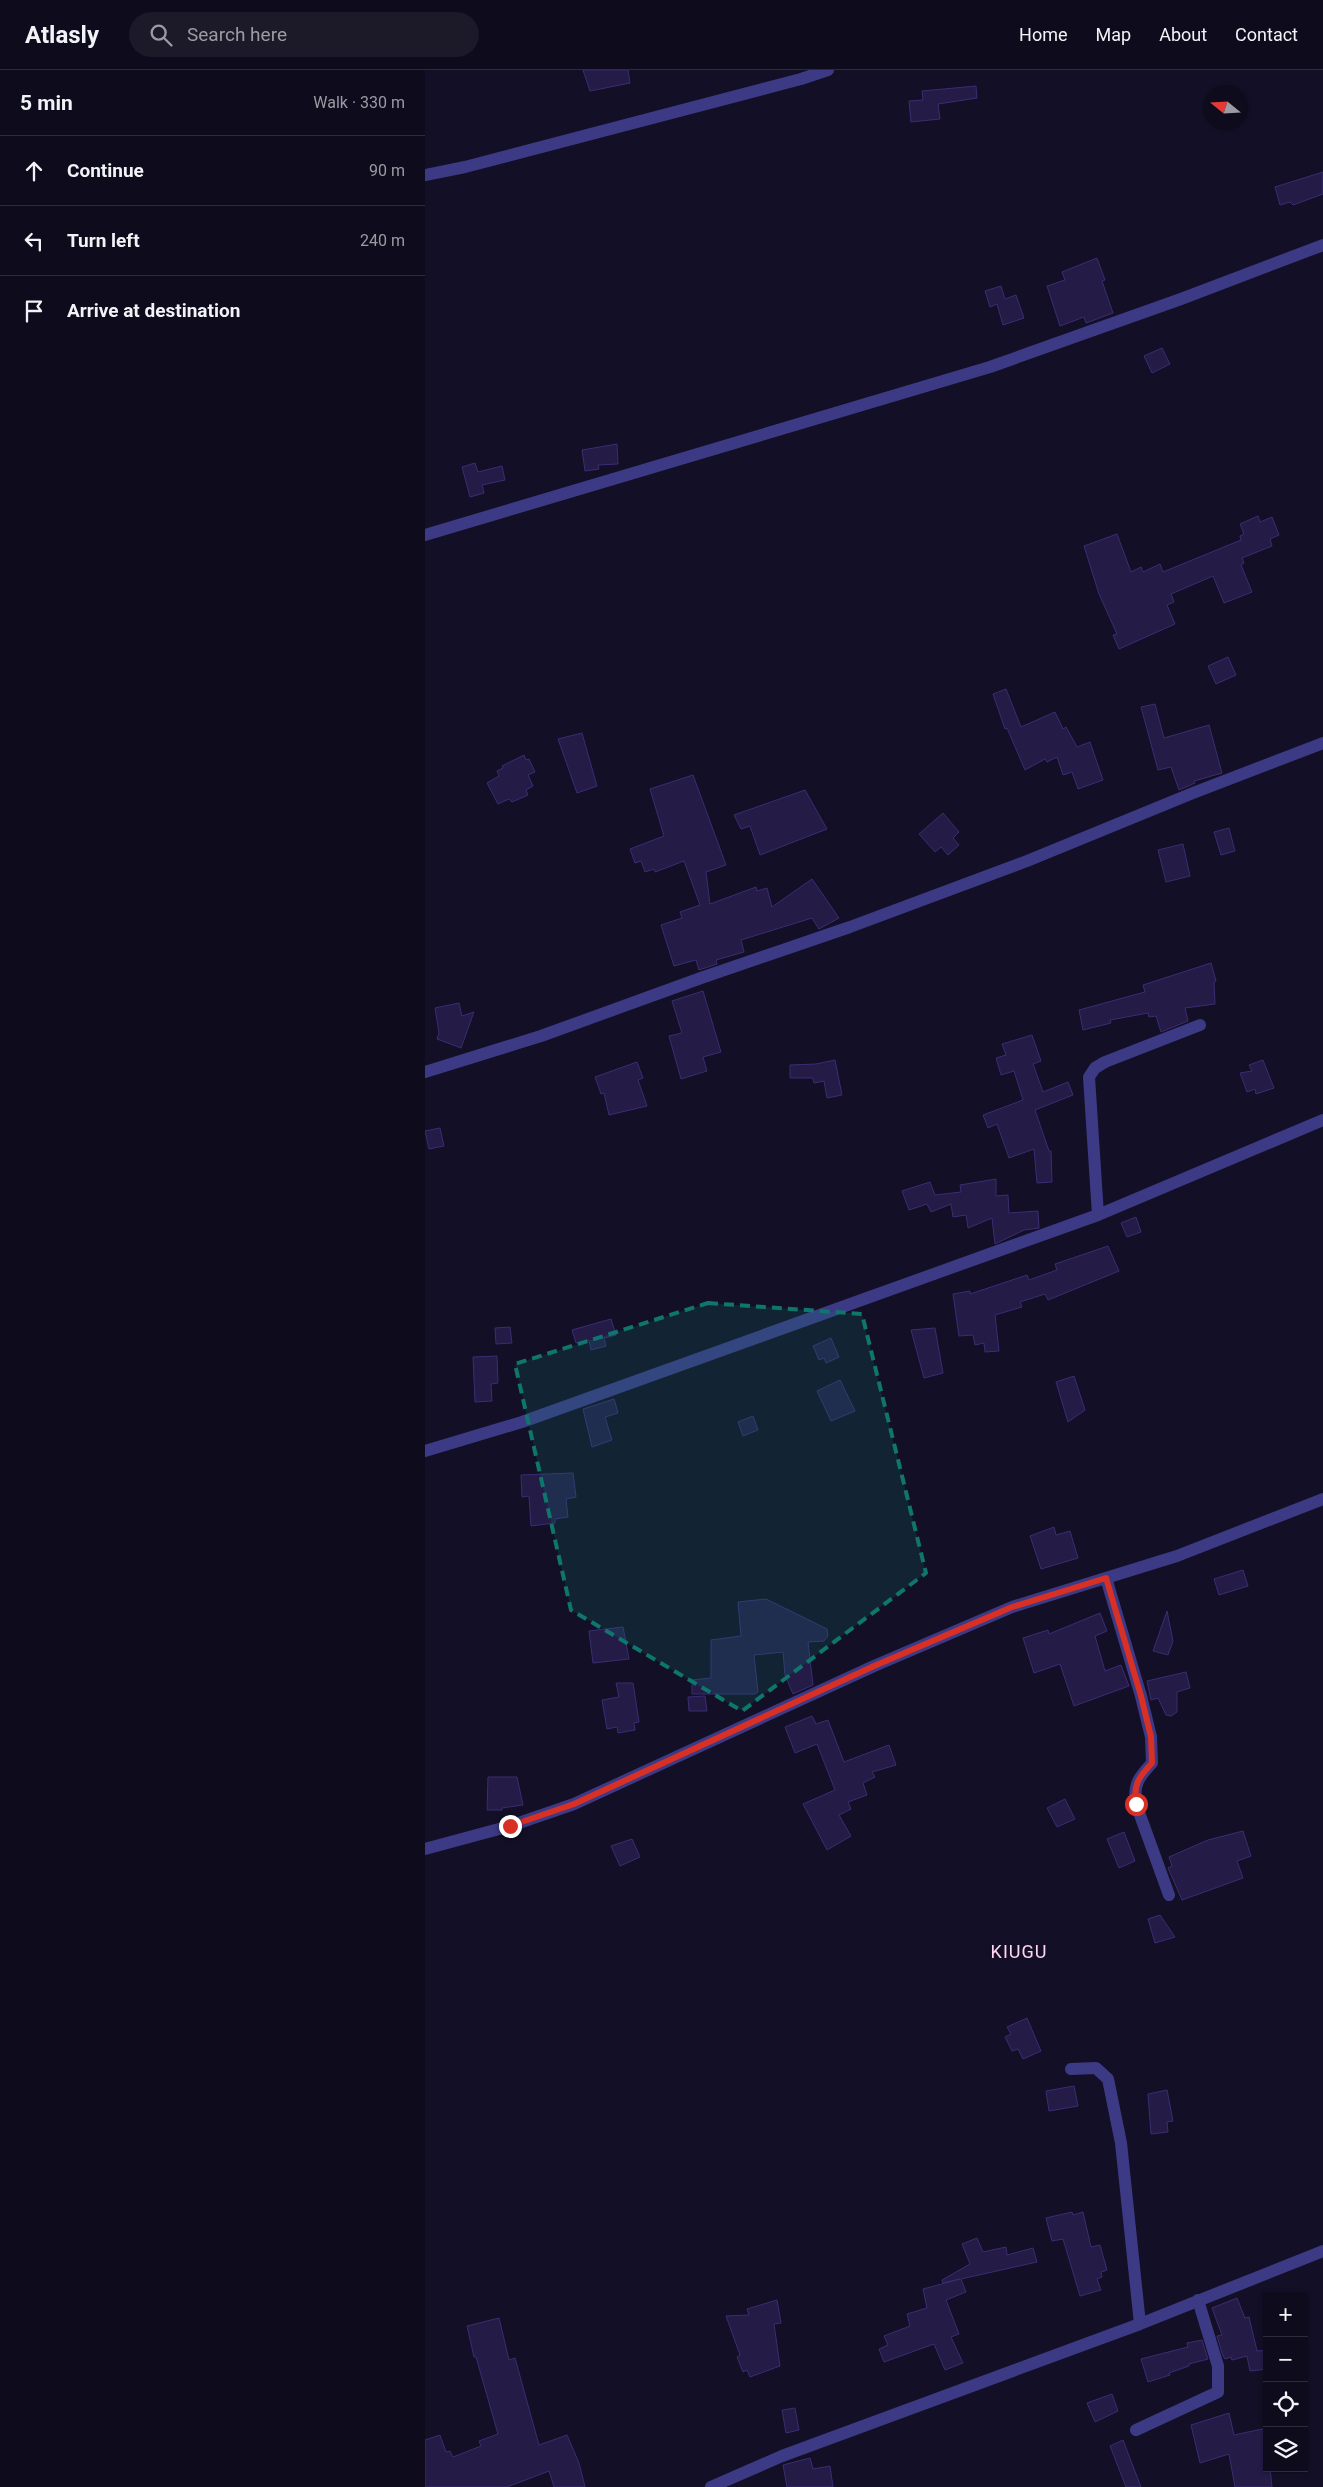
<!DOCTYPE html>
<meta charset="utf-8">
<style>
:root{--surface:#0e0b1c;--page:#1c1929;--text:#f1f3f6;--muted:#9b9ba3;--line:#2e2b3b}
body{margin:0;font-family:Roboto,sans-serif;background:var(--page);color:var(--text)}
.controls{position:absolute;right:15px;bottom:15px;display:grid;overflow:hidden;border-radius:0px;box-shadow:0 1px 4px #0004}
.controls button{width:45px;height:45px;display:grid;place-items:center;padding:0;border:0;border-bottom:1px solid var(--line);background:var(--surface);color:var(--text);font:25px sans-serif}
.compass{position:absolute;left:778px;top:15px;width:45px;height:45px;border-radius:50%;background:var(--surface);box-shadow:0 1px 4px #0004;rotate:288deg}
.stop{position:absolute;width:15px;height:15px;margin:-11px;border:4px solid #d93025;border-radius:50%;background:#fff}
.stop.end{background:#d93025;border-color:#fff;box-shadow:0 1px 5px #0008}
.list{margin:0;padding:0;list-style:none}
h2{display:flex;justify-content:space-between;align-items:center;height:65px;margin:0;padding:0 20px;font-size:21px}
h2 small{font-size:16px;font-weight:400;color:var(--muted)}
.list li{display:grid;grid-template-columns:32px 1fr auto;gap:15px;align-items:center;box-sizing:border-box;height:70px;padding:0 20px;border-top:1px solid var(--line)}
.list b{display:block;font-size:19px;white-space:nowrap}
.list em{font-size:16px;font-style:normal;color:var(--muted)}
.icon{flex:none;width:28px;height:28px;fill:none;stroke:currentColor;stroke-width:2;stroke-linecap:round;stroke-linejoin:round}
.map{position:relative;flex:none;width:898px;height:2417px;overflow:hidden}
header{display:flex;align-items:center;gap:30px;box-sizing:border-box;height:70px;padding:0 25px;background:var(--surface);border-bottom:1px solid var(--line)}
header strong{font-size:24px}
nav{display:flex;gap:28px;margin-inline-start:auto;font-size:18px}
.search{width:350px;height:45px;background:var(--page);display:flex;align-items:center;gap:12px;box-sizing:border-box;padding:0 18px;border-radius:28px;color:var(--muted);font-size:19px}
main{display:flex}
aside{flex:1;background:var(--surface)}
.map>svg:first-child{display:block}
</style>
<header>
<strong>Atlasly</strong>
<div class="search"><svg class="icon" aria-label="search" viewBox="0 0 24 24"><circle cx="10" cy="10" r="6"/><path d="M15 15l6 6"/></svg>Search here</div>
<nav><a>Home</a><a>Map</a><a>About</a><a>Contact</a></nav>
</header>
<main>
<aside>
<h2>5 min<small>Walk · 330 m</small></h2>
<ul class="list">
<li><svg class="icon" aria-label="ahead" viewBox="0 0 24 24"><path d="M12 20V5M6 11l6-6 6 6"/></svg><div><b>Continue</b></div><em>90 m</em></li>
<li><svg class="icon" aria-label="left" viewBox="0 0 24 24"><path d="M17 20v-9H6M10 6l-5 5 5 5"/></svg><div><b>Turn left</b></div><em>240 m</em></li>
<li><svg class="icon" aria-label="arrive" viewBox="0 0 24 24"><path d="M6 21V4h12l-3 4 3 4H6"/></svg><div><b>Arrive at destination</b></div></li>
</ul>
</aside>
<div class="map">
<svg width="898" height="2417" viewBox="0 0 898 2417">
<rect width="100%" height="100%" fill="#130f26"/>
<path fill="#241b47" stroke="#3b2d73" d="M158,0H203L205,13L165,21Z
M551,16L552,28L513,34L515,49L486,52L484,31L498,30L497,21Z
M898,102V124L868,135L865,132L855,135L850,117Z
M672,188L680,210L677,211L688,243L661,253L659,247L635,256L622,216L640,210L637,202Z
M576,216L580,229L591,225L599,248L578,255L572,234L565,237L560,221Z
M737,278L745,294L727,303L719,286Z
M192,374L193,394L173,395L174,399L160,401L157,380Z
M50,393L53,402L77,396L80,410L57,415L59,423L45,427L37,397Z
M833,446L835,452L847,447L854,465L845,469L847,476L817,488L819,493L816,495L827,522L799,533L788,506L746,524L749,532L742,535L750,554L694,579L688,565L692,564L674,524L659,476L692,464L706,502L716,497L718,502L735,494L738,502L816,470L815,466L819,464L815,454Z
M803,587L811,605L791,614L783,596Z
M581,619L596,657L630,642L638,659L641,657L652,677L665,672L678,710L653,719L647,702L638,705L632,687L622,692L620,689L600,700L582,658L580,659L568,624Z
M730,634L739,668L784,655L797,703L769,711L770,713L754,720L746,697L733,700L716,637Z
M157,663L172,716L152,723L133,669Z
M99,685L101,690L104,689L110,702L103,705L108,716L101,720L103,725L87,732L84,729L73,734L62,713L74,706L72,701L78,698L77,696Z
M268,705L301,795L281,802L285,834L331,817L332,821L342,818L347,837L387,809L414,848L394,859L387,848L316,870L319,882L291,890L292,894L274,900L271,890L249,896L236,855L257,848L255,842L275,835L259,791L230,802L229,799L220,802L216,791L210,793L205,779L239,766L225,719Z
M380,720L402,759L335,785L325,756L316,759L309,745Z
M518,743L534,762L528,768L534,775L523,785L516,777L510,782L494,764Z
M804,758L810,781L796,785L789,762Z
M758,774L765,806L741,812L733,780Z
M786,893L791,911L789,912L790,934L760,938L763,951L736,962L731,946L724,947L723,943L685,950L686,953L658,960L654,940L720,922L718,915Z
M278,921L296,982L278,987L282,1001L256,1009L244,966L257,963L247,931Z
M34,933L37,946L49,942L36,978L12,969L14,963L10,938Z
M607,965L616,991L608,994L618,1022L643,1012L648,1025L610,1040L624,1081H626L627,1112L612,1113L609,1079L584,1088L572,1054L563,1058L558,1045L598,1030L589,1001L576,1005L571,988L581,985L577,974Z
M410,990L417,1025L402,1028L399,1011L389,1013L388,1008H365V995L391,994Z
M838,990L849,1018L831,1024L830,1019L822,1022L815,1003L827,1001L824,995Z
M212,992L218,1008L213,1010L222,1036L184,1045L179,1023L176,1024L170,1007Z
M15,1058L19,1076L4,1079L0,1061Z
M571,1109V1126L583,1125L584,1143L613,1141L614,1158L599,1160L570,1174L567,1148L543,1158L541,1145L528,1147L526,1134L506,1142L502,1134L484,1140L477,1121L505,1112L510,1125L536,1122L535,1115Z
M711,1147L716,1162L702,1167L696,1153Z
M683,1176L694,1201L623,1230L620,1224L595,1232L597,1237L570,1245L574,1281L560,1282L559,1273L550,1275L548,1265L534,1266L528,1224L545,1221V1224L602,1205L604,1210L632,1200L630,1194Z
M186,1249L191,1265L179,1268L181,1276L166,1280L164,1270L151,1273L147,1260Z
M85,1257L87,1273L71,1274L70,1258Z
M510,1258L518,1303L499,1308L486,1260Z
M406,1268L414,1287L401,1293L399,1288L394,1290L388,1276Z
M72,1286L73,1313L66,1314L67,1331L50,1332L48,1287Z
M649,1306L660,1340L643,1352L631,1312Z
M415,1310L430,1341L406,1351L392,1321Z
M189,1329L193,1343L180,1347L187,1370L167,1377L158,1339Z
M328,1346L333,1360L318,1366L313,1352Z
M148,1403L151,1427L141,1429L143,1447L130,1449V1453L106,1456L104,1426L97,1427L96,1405Z
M629,1457L631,1465L645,1461L653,1488L616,1499L605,1466Z
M818,1500L823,1516L794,1525L789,1509Z
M341,1529L402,1559L403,1566L399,1571L383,1572L388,1615L368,1624L360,1605L358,1582L329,1585L333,1622L330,1624H267V1610L286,1608V1570L316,1566L313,1532Z
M742,1541L748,1571L743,1585L728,1581Z
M675,1543L682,1561L670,1566L680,1601L696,1595L704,1616L649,1636L635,1594L609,1603L598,1568L623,1560L624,1564Z
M198,1557L204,1589L168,1593L164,1561Z
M761,1602L765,1618L752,1622V1642L746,1646L741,1645L733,1628L726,1630L722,1611Z
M191,1613H208L214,1652L209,1653L210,1660L193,1663L192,1657L182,1659L177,1630L194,1627Z
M280,1626L282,1641H264L263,1627Z
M387,1646L391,1654L403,1650L419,1692L464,1675L471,1695L447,1702L450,1707L438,1713L442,1725L423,1732L426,1739L414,1745L426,1766L402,1780L378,1734L410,1720L392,1674L370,1683L360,1657Z
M63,1707H92L98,1735L77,1738V1740H62Z
M640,1729L650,1749L632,1757L622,1738Z
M818,1761L826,1786L812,1791L818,1808L757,1830L743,1798L747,1796L744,1787L783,1770Z
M699,1762L710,1791L694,1798L682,1769Z
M207,1769L215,1787L195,1796L186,1776Z
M735,1845L750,1867L730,1873L723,1849Z
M602,1948L616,1981L598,1989L593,1979L587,1981L580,1967L586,1964L582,1957Z
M649,2016L653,2036L624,2041L621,2021Z
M742,2020L748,2051L742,2052L743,2062L726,2064L723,2024Z
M647,2142L648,2145L658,2142L666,2177L675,2175L682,2200L676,2202L677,2207L672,2209L676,2220L655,2226L638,2169L627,2171L621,2148Z
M552,2168L558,2182L581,2177L582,2185L608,2178L612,2192L536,2209L541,2222L521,2230L534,2264L526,2267L538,2293L520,2300L509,2274L459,2292L454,2279L463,2275L459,2266L485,2256L482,2244L502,2238L498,2219L535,2209L518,2213L517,2210L545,2194L537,2174Z
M812,2228L820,2248L824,2247L832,2281L842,2280V2299L825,2301L822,2286L807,2290L806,2287L800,2289L798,2286L792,2266L797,2265L787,2238Z
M352,2230L356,2253L349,2254L355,2296L325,2307L322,2300L318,2302L312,2287L315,2285L301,2246L324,2245L322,2239Z
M74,2248L84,2290L90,2288L114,2375L142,2365L154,2393L160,2417H129L124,2401L82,2417H0V2370L15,2365L21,2382L25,2381L28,2387L56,2376L54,2371L73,2364L51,2287H49L42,2256Z
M777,2270L783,2289L764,2294V2296L744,2303L745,2305L723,2312L716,2289L763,2277L762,2273Z
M687,2324L693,2341L670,2352L662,2333Z
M370,2338L374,2360L361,2363L357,2340Z
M804,2343L809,2365L842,2358V2398H845L847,2417H810L804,2384L775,2393L766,2355Z
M698,2370L716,2417H701L685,2376Z
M385,2388L388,2399L405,2396L408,2417H362L358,2395Z"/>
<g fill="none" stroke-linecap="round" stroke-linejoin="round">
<path stroke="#3d3a85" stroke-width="12" d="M0,105L40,97L376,9L403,0
M0,465L565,297L756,229L898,175
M0,1002L116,966L276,908L425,857L602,791L768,723L898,673
M673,1145L664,1007L670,998L680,992L775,955
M0,1381L97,1352L673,1145L898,1050
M681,1508L716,1626L726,1667L727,1693C714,1707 708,1714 711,1734L744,1825
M0,1779L85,1756L149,1734L449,1596L587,1537L752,1486L898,1429
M646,1999L671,1998L683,2009L696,2073L715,2254
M711,2360L793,2322V2296L773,2230
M286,2417L357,2386L715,2254L898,2181"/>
</g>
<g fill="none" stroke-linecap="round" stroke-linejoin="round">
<path stroke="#d93025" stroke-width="6" d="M85,1756L149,1734L449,1596L587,1537L681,1508L716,1626L726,1667L727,1693C714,1707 708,1714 711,1734"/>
</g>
<path fill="#0f766e" fill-opacity="0.2" stroke="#0f766e" stroke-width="4" stroke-dasharray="10 6" stroke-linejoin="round" d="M283,1233L437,1244L501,1503L317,1641L146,1540L90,1294Z"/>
<g text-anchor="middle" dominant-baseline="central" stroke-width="4" stroke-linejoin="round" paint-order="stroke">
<g font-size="18" letter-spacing="1" fill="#ffd6f0" stroke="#130f26">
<text x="594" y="1881">KIUGU</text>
</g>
</g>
</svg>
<div class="controls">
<button>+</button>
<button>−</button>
<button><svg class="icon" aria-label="locate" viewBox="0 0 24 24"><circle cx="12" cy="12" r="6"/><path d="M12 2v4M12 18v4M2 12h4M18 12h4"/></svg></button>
<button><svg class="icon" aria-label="layers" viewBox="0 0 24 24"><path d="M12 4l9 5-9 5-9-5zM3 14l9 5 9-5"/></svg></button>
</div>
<svg class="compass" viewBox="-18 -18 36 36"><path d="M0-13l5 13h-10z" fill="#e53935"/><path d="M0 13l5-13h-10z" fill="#9b9ba3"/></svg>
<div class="stop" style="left:711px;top:1734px"></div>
<div class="stop end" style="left:85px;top:1756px"></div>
</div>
</main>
